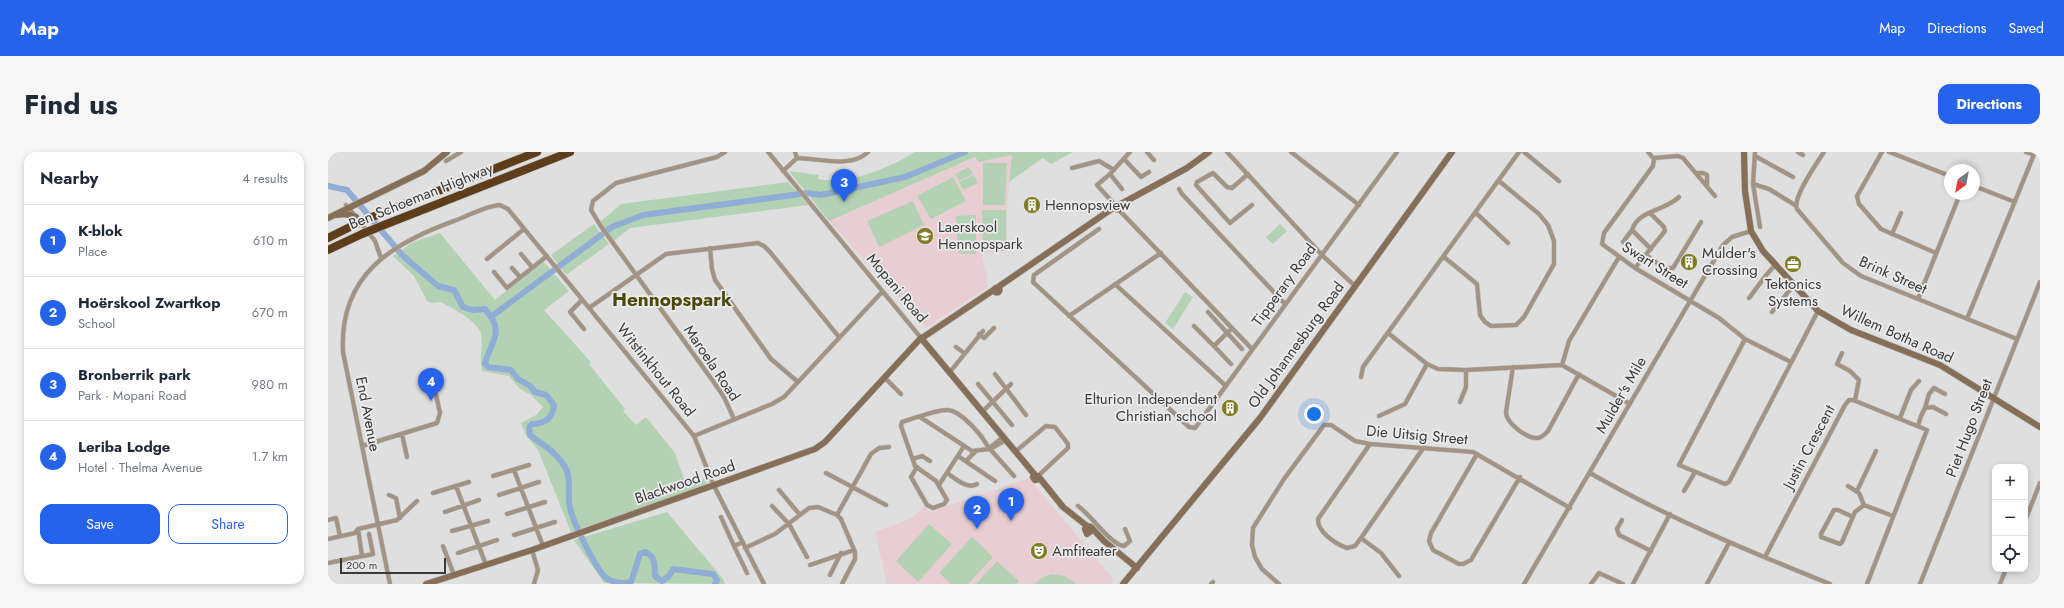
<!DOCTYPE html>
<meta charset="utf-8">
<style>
:root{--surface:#fff;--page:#f6f6f7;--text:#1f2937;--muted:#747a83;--line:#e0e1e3;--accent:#2563eb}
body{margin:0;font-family:Jost,sans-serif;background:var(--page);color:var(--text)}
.controls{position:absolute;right:12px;bottom:12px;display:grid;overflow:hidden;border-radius:8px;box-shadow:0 2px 6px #0003}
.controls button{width:36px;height:36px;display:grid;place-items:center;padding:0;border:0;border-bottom:1px solid var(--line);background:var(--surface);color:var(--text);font:20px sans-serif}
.compass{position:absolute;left:1616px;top:12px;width:36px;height:36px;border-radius:50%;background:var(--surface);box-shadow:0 2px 6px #0003;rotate:212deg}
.scale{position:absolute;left:12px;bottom:10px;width:106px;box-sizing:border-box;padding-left:4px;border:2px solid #3a3a3a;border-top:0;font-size:11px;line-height:14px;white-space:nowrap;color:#3a3a3a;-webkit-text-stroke:3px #ececed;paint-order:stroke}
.you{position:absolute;left:986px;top:262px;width:14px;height:14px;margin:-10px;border:3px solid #fff;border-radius:50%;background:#1a73e8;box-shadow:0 0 0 6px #1a73e833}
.badge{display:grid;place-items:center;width:26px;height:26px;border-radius:50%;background:var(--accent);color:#fff;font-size:13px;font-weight:700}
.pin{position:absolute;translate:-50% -33px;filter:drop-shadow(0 1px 2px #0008)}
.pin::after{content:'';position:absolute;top:21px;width:14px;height:12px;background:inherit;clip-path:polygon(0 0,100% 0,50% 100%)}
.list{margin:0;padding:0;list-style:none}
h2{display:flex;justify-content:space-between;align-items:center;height:52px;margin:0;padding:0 16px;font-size:17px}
h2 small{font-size:13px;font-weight:400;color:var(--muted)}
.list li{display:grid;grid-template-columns:26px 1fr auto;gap:12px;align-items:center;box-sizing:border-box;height:72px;padding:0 16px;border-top:1px solid var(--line)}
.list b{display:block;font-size:15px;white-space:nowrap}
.list p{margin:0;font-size:13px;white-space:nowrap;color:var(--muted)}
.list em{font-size:13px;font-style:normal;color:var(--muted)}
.actions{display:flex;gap:8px;padding:12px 16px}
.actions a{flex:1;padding:9px 0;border:1px solid var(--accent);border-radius:12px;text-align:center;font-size:14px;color:var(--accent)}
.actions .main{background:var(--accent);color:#fff}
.icon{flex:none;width:22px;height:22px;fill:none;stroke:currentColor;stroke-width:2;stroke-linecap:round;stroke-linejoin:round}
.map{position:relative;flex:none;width:1712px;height:432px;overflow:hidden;border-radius:12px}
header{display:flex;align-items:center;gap:24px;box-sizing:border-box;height:56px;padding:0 20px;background:var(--accent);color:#fff}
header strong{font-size:19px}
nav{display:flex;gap:22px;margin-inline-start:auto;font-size:14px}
.intro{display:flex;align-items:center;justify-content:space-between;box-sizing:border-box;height:96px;padding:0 24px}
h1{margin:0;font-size:28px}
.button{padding:10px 18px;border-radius:12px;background:var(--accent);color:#fff;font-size:14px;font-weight:700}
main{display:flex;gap:24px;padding:0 24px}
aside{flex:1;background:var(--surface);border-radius:12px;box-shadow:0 2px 6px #0003}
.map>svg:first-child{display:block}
</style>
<header>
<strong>Map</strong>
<nav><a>Map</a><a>Directions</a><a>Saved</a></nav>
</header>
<div class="intro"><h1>Find us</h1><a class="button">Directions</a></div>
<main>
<aside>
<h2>Nearby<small>4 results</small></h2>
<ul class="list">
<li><span class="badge">1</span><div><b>K-blok</b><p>Place</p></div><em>610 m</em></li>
<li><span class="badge">2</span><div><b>Hoërskool Zwartkop</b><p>School</p></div><em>670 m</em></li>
<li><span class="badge">3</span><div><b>Bronberrik park</b><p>Park · Mopani Road</p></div><em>980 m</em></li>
<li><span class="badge">4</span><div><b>Leriba Lodge</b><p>Hotel · Thelma Avenue</p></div><em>1.7 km</em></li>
</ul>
<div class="actions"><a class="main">Save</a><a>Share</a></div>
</aside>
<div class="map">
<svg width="1712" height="432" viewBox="0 0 1712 432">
<rect width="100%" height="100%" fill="#dfdfe0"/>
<path fill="#e8ced3" d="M684,3L679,53V100L654,102L660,135L598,176L501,69L648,5L651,10Z
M701,326L786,428L783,432H559L547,380L582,367L597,354L602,360Z"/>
<path fill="#b3d2b4" d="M587,0H745L723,12L715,6L681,30L684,3L651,10L647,5L501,69L461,19L491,23L490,27C521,33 561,16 587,0Z
M655,11H679L677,53H655Z
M641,15L645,22L631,29L627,22Z
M646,23L650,31L635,38L631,30Z
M625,25L638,49L603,67L589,44Z
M460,30L480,53L302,76L286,89L272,70L293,52Z
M585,49L596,73L551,95L539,69Z
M654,58H678V99L655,98Z
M648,63V102L630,101L628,64Z
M266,72L281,92L238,123L223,103Z
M952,72L959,79L945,92L938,85Z
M112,81L167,148L215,109L241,139L216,158L263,210L261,212L297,257L295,259L308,273L318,265L347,301L358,333L380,325V329L377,334L243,380L210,298L197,282L193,271L208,263L215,255L203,243L192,237L181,224L154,219C151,206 155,194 153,182C151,170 123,155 112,150L104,151L99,149L86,124L65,104L85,90Z
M857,140L865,145L845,177L837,171Z
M339,360L395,427L397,432L276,431L246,388Z
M601,372L624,392L590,430L568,409Z
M644,385L665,405L640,432H623L611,421Z
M669,409L691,429L688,432H648Z
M723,422L737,424L748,432H707L713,426Z"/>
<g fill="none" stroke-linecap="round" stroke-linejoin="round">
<path stroke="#8fadd5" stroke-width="6" d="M0,34L19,38L74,103L110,134L126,138L135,155L145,158L157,157C178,181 163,188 157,212L160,215L183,218L190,227L202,234L207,240L218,243L226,253C225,266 216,272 204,272L201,275L202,283C217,294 231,302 239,319C243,330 239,345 242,356C245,370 267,415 277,425C285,431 295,432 303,430L312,402L317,400C328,405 326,412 327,424L334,429L341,424L345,417L385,422L389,428L387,432
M164,164L284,75L315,63L480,41L493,43L577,25L637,0"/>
<defs>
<path id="street" d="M397,0L389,5L288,31L265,49L263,58L272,73L385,229L396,245L406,267
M440,0L593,186
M819,0L826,8
M899,0L994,103L1027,134
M963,0L1031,53
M1196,0L1231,29
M1320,0L1326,7L1325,14L1276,81L1274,92L1307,116L1391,166L1417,187L1463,210
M1427,0L1425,32L1432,75
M1470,0L1475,3
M1496,0C1489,11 1464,46 1469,57L1515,111L1533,124L1689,187
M1554,0L1529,44L1531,52L1553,77L1608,101
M1561,0L1622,24
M1698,0L1706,3
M1427,4L1465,25
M469,6C490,6 523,17 540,0
M1326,6L1350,4L1355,6L1387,44
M796,7L813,25L821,20
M118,9L133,0
M744,16L771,9L786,18
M455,19L469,6L467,0
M1369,21H1375L1379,23V33
M782,22L794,37
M920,22L904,36L899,35L885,21L869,30L868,33L902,71L924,53
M1425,32L1441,37L1467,53
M1646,34L1687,50
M851,37L854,42L957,152
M18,53L28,65
M788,54L769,33L782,22L802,0
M791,58L924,197
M1148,61L1180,91
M32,70L47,89L53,106
M771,77L706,123L705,130L861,275L867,276L1069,0
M1564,82L1573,61
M1295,90L1304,78
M382,96L384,117L387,128L443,207L470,230
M1323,97L1304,78C1310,58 1337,59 1351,45
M193,102L204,115
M1318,103L1336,116H1345L1373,70
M1116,105L1149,132L1152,163L1157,170L1163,174L1188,173L1196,165L1226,112V89L1220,73L1211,62L1171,29
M159,107L196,77
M184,116L192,125
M1307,116L1337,79L1336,75L1322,61
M166,120L179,136L219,104
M787,132L898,234
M1421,146L1439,122L1447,113
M1590,147L1632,42
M254,148L242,160L256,177
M261,156L338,102L430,91L436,94L442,100L511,185
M880,160L914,197
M1444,160L1465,134
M741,164L833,101
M1639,167L1707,0
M866,174L886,194
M1060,181L1099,212L1110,217L1138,218L1234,213L1302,252
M651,182L656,186L666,176
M1417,187L1351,313L1397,332L1401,330L1490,159
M628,195L636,201
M1514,201L1509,212L1522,219L1531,228L1527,248
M903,212L886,194L904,176
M1234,213L1241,189L1291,105
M1185,215L1178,260C1178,271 1199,287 1210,286C1215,285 1217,282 1220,279L1251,222
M622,220L655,179
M667,222L698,263
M1033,225L1035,215L1191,0
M557,226L573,242
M650,232L684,273
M1132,250L1138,235V218
M1597,256L1601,242L1606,236L1617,242
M654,260L683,232
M1051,264L1077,252L1099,212
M592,265L644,299L662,297L678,288
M1572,266L1583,238L1591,229
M1590,274L1593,264L1597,256L1605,255L1618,262
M74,282L79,305
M366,284L444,252L456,245L554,140
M1042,292L990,367C989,380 1008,392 1019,396L1027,394L1033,386L1096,295
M34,294L109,271L112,261L107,238
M660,297L675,285
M662,297L686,324
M688,299L718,274L727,275L740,292V296L710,324
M1149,302L1103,381L1101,389L1105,398L1131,412H1135L1143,408L1192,325
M630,304L667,329
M585,307L594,304L602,309
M638,309L647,300
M589,315L583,325L599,353L605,356L616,352L619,348L608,329L587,314L573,274L574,270C585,267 609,257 620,258C633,259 654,283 660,295
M186,318L215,394
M498,321L558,353
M619,321C627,326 639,338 649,332
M1262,321C1338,365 1420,399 1502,432
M165,324L201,313
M611,333L636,294
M128,334L158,413
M1520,334L1531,341L1536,353
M451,338L472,363
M1356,339L1367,320
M1529,339L1548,299
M105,341L141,330
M61,343L68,346L72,366
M171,343L211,330
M1536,353L1565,364
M444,354L461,372L479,405
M750,354C763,363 783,393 796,394L802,389L797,377
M117,360L151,348
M179,362L217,350
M509,363L543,302L551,296L561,295
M393,365L406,394
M1525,365L1510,358H1506L1493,382V385L1512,392L1514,390L1527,360L1536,353
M0,368L8,366L12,384
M1294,368L1289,377L1291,383L1323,399
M1697,369L1712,331
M30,377L34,404
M124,379L160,369
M186,383L227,370
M1033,386L1053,401L1071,424
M0,387L27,381L30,377L69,368L89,349
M415,390L406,394L419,421
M115,394L126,423
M417,396L447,382L481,356L490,355L509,363L513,367L527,400V407L514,432
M204,398L210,418L206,432
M130,401L169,388
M1437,405L1517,253L1521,248H1525L1599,278L1539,432
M0,411L45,402L41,382
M482,413L526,398
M502,423L513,401
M62,432L15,200C11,124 62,92 126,69C140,64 157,54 172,53L180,57L366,284L386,334L436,432
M883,432L885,430
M951,432L934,417L927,405L924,393L925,376L956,327L996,273H1003L1027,289L1042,292L1145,300L1242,356
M1196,432L1395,93L1404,85L1423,79
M1263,432L1271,421L1295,432
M1305,432L1342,362
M1379,432L1401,391
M1592,432L1712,130
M1672,432L1678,417"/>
<path id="secondary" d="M1416,0L1417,39L1423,79L1435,99L1490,159L1523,178L1612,213L1712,275
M787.5 55a2.5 2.5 0 1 1 5 0a2.5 2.5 0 1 1-5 0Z
M791,53L859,16L881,0
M8,63L17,62L28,65
M0,66L96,19L119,0
M670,135L788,54
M666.5 138a2.5 2.5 0 1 1 5 0a2.5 2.5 0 1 1-5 0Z
M593,186L707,323
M711,327L707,328L705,325L710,324L735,355L759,374
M764,378L759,382L757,377L759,374L763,375L776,389L809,416
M98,432L204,398L487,297L497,290L591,188L667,137
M795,432L932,266L1124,0"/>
<path id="highway" d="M49,63L209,0
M56,73L242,0
M0,86L28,72
M0,98L34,82"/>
</defs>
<use href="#street" stroke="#bbb" stroke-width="5"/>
<use href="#secondary" stroke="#bbb" stroke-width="7"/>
<use href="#highway" stroke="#bbb" stroke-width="9"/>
<use href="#street" stroke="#a39383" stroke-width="4"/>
<use href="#secondary" stroke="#866e57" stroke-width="6"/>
<use href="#highway" stroke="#5d3d1a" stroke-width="8"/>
<defs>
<path id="highway-bridge" d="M28,72L49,63
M34,82L56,73"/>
</defs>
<use href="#highway-bridge" stroke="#bbb" stroke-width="9" stroke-linecap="butt"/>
<use href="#highway-bridge" stroke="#5d3d1a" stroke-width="8"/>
</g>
<defs>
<symbol id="building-disc" viewBox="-11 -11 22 22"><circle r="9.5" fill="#7f7c23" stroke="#ececed"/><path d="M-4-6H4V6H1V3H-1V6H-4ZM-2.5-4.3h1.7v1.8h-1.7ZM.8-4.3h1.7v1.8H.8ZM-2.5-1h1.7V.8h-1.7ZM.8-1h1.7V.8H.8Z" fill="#fff"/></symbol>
<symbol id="school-disc" viewBox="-11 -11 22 22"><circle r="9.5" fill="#7f7c23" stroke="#ececed"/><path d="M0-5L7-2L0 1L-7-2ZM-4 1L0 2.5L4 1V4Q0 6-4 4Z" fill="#fff"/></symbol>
<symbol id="office-disc" viewBox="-11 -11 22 22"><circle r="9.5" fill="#7f7c23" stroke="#ececed"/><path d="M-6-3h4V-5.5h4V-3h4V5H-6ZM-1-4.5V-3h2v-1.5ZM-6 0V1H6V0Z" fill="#fff"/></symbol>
<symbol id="theatre-disc" viewBox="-11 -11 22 22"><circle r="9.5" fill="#7f7c23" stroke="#ececed"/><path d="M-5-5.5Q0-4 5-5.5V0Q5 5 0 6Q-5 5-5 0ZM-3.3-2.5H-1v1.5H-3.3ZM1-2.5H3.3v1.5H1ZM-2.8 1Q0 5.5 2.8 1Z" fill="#fff"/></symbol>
</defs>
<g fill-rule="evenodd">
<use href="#building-disc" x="694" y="43" width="20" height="20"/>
<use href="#school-disc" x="587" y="74" width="20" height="20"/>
<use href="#building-disc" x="1351" y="100" width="20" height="20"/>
<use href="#office-disc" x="1455" y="102" width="20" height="20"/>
<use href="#building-disc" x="892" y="246" width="20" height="20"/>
<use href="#theatre-disc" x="701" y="389" width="20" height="20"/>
</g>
<g text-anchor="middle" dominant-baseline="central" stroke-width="3.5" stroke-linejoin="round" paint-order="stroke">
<g font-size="15" fill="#3a3a3a" stroke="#ececed">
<text transform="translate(93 44) rotate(-22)">Ben Schoeman Highway</text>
<text transform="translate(1327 113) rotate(32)">Swart Street</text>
<text transform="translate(1565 123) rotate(24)">Brink Street</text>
<text transform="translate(956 133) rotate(-54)">Tipperary Road</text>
<text transform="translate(569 136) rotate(50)">Mopani Road</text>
<text transform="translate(1569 182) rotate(24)">Willem Botha Road</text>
<text transform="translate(968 193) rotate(-54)">Old Johannesburg Road</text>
<text transform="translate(384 211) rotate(56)">Maroela Road</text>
<text transform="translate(328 218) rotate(51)">Witstinkhout Road</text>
<text transform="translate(1293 243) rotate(-60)">Mulder's Mile</text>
<text transform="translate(40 262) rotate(79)">End Avenue</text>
<text transform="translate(1641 276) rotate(-69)">Piet Hugo Street</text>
<text transform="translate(1089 283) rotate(5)">Die Uitsig Street</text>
<text transform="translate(1481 295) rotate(-62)">Justin Crescent</text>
<text transform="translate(357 330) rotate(-19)">Blackwood Road</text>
</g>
<g font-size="15" fill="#3a3a3a" stroke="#ececed" text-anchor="start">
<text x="717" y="53">Hennopsview</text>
<text x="610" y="75">Laerskool<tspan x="610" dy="17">Hennopspark</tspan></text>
<text x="1374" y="101">Mulder's<tspan x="1374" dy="17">Crossing</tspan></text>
<text x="1465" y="132" text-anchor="middle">Tektonics<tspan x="1465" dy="17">Systems</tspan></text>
<text x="889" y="247" text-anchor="end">Elturion Independent<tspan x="889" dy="17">Christian school</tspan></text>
<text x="724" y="399">Amfiteater</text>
</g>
<g font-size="19" font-weight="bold" fill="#4b4909" stroke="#ececed">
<text x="344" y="147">Hennopspark</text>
</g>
</g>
</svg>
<div class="controls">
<button>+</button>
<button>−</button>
<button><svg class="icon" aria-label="locate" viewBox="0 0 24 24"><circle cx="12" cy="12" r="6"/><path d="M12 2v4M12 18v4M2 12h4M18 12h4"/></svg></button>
</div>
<svg class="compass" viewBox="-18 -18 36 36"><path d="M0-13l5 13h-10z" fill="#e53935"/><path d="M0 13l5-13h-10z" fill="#747a83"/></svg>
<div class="scale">200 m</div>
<div class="you"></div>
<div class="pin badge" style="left:683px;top:369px">1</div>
<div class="pin badge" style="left:649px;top:377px">2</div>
<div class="pin badge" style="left:516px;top:50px">3</div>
<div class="pin badge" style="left:103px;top:249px">4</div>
</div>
</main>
